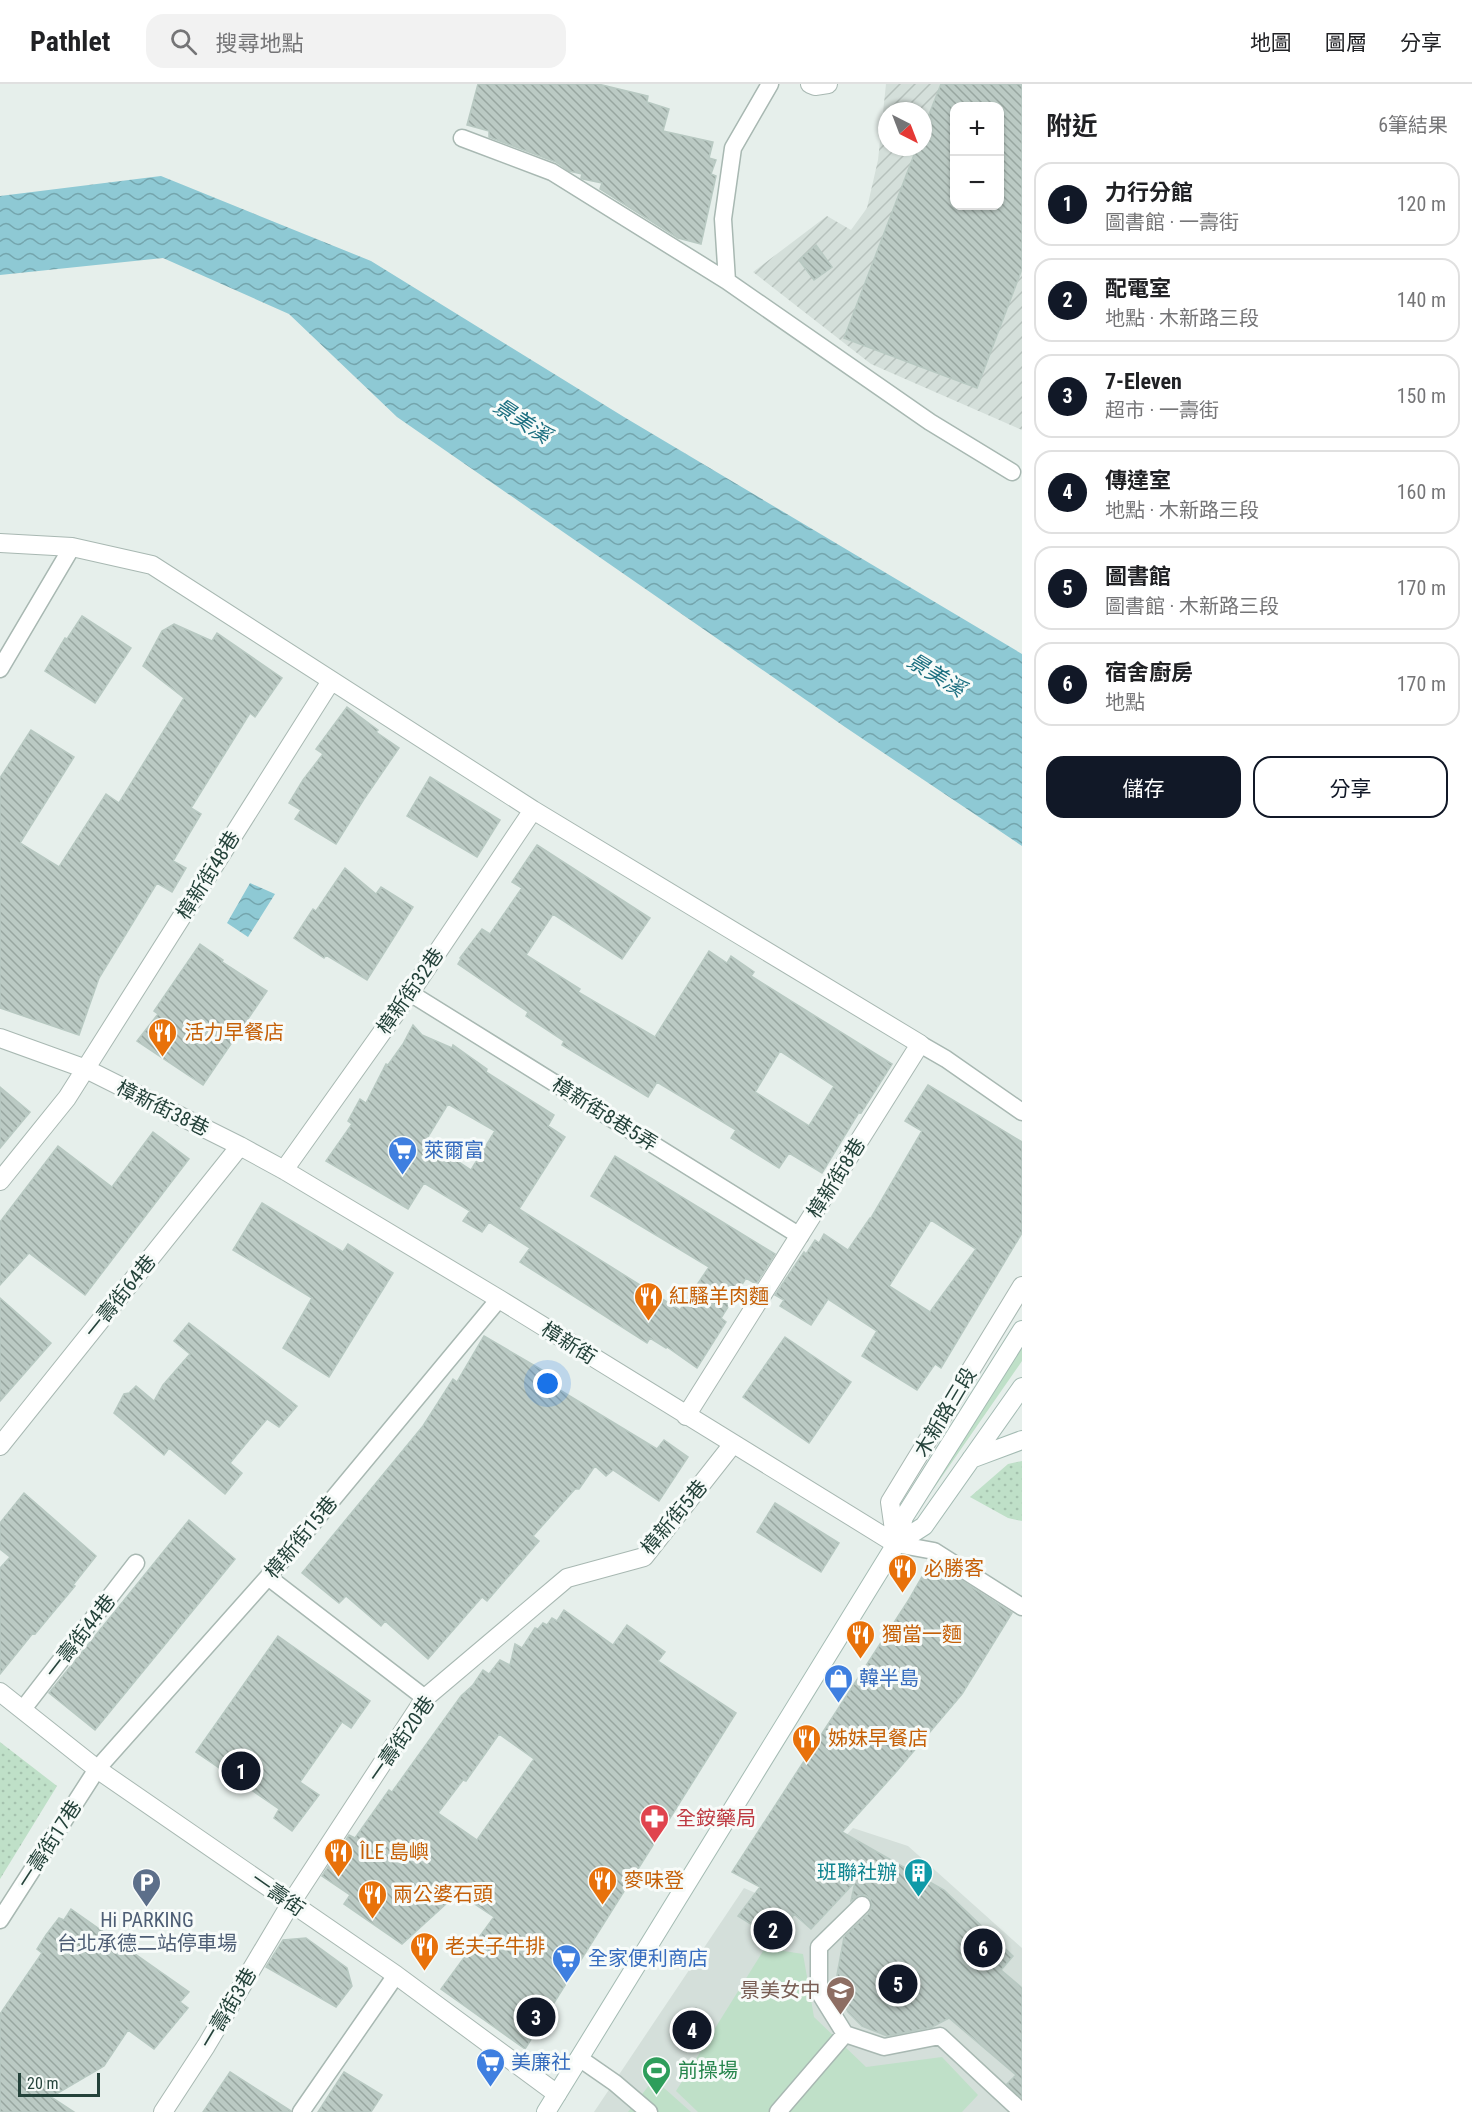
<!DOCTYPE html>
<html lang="zh-TW">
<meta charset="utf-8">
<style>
:root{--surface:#fff;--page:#f2f2f2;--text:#202124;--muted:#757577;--line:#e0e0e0;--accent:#111827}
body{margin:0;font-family:"Roboto Condensed","Noto Sans TC",sans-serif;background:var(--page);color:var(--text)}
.controls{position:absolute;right:18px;top:18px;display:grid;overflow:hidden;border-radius:12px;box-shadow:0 2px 4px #0004}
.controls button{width:54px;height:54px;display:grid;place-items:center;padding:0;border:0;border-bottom:2px solid var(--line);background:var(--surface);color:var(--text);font:30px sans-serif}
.compass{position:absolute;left:878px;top:18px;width:54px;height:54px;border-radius:50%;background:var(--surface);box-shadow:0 2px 4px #0004;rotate:138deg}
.scale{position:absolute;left:18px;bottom:15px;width:82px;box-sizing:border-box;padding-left:6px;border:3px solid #24423a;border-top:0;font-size:16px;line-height:21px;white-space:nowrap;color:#24423a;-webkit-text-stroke:4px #f7fbf9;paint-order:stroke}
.you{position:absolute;left:548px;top:1300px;width:21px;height:21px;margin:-15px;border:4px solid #fff;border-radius:50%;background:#1a73e8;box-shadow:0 0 0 9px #1a73e833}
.badge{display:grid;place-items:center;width:39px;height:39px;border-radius:50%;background:var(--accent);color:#fff;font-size:20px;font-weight:700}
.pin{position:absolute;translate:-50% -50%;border:3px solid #fff;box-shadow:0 2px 6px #0006}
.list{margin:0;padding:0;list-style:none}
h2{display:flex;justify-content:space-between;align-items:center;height:78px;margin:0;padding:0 24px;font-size:26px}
h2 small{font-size:20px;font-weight:400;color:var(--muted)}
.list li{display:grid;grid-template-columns:39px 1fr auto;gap:18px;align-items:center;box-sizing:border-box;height:84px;margin:0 12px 12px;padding:0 12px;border:2px solid var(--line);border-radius:18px}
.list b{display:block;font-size:22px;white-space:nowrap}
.list p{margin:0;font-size:20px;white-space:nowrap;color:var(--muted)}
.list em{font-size:20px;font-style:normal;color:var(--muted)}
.actions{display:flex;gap:12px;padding:18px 24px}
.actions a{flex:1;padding:14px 0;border:2px solid var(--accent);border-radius:18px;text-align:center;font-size:21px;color:var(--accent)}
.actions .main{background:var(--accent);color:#fff}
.icon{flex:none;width:33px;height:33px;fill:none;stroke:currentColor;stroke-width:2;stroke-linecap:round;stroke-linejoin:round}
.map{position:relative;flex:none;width:1022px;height:2028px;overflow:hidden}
header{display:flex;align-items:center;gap:36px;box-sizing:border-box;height:84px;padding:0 30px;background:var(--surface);border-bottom:2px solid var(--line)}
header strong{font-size:28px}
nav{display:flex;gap:33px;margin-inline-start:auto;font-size:21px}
.search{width:420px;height:54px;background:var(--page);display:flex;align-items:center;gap:15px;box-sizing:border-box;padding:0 21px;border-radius:18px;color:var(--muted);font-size:22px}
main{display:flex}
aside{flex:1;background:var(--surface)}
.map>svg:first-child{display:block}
</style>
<header>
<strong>Pathlet</strong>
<div class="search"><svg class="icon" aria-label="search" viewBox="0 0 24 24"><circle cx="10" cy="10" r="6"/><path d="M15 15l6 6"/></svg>搜尋地點</div>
<nav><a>地圖</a><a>圖層</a><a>分享</a></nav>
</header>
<main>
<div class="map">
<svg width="1022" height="2028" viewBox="0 0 1022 2028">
<defs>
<pattern id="industrial-furrows" width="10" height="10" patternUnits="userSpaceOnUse" patternTransform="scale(1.5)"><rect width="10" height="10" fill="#d4dfda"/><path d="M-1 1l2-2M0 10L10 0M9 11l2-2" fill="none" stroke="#b6c1bc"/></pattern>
<pattern id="park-dots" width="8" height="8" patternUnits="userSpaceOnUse" patternTransform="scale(1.5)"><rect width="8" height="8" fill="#bfe0c8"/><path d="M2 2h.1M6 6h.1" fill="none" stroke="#a4c1ad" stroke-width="1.8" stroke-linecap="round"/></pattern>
<pattern id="water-waves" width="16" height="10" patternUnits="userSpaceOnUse" patternTransform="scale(1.5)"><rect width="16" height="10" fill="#8ec9d4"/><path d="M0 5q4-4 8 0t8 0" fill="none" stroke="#74a5ad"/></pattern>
<pattern id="building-back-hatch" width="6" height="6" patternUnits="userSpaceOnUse" patternTransform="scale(1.5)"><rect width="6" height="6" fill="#bbcac4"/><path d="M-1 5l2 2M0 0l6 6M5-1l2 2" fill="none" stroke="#98a6a0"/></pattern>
</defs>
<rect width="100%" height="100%" fill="#e6efeb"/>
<path fill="#d4dfda" d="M853,1744L908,1762L1022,1864V2028H594L744,1804L781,1820Z"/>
<path fill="url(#industrial-furrows)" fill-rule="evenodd" d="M886,0H1022V346L871,280L753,188L827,132L851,146L867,124L878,76ZM954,22H1000V122H954ZM887,27H923V63H887Z"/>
<path fill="#bfe0c8" d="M1022,1259V1277L934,1404L931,1403Z
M765,1864L803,1870L814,1933L866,1983L942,1973L978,2011L962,2028H698L676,2007Z
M654,1995L691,2028H628Z"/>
<path fill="url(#park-dots)" d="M1022,1377V1437L1008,1434L970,1413L1008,1380Z
M0,1658L57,1702L0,1795Z"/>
<path fill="url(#water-waves)" d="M161,92L371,177L624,333L1022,570V762L845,643L397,333L289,230L163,174L0,191V112Z
M250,799L275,810L248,853L227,839Z"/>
<path fill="url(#building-back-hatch)" stroke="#b8c9c2" stroke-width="1.5" fill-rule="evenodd" d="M478,0H598L648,12L647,18L669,25L663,47L713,58L709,74L716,76L711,90L716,92L701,160L678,154L600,105L602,99L583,95L581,94L582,90L569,87L556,78L489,53V47L467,41Z
M941,0H1022V185L977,304L844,254L917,63H923V46ZM954,22H999V122H954Z
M816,161L832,183L814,196L799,176Z
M82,532L131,564L95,619L45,587L65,554L67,555Z
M174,540L212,557L217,549L282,594L255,633L250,629L191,724L201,730L173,777L186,784L172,808L157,799L99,894L79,951L0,924V694L31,646L74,673L20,759L59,783L106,710L119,719L184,614L143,582L162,547Z
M347,623L378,646L376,648L399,664L364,715L336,760L295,735L301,726L289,719L303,696L323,670L316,665Z
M430,693L500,736L477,773L407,732Z
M537,761L650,834L622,875L553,830L526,871L580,905L578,908L655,953L709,867L727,879L731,872L754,888L751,892L892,980L861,1029L859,1028L822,1089L789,1069L779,1084L731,1054L736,1046L657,998L648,1013L562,961L564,957L526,932L528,928L458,880L461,875L460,874L482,845L490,850L522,804L512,798ZM780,967L834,1002L809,1042L755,1008Z
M345,784L376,810L381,803L413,823L367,896L326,871L324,874L294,854L313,825L316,827Z
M200,860L223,876L222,878L267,907L203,1001L137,957L158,930L154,927Z
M413,941L422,951L452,964L453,961L487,985L486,988L554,1031L548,1042L565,1053L519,1125L675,1223L680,1226L709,1183L591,1112L615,1072L775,1170L756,1200L746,1194L721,1234L726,1238L697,1284L667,1263L666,1264L650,1254L647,1259L520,1178L530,1164L489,1138L482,1148L463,1137L470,1127L424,1099L408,1125L326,1077L352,1040L348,1037L360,1015L366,1019L386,980L388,981L403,960ZM448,1020L495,1047L471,1086L426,1056Z
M928,1001L1022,1058V1149L941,1284L935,1280L917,1306L862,1272L877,1247L828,1215L811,1241L780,1222L784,1216L775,1211L804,1168L806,1170L815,1156L819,1159L824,1150L848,1166L870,1134H871L922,1047L905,1037ZM931,1136L976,1165L930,1228L889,1202Z
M0,1003L30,1028L0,1064Z
M153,1048L189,1075L85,1211L29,1169L0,1201V1138L58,1062L112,1103Z
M262,1119L343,1168L348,1160L393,1189L329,1293L283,1264L312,1214L233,1166Z
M0,1214L51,1259L0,1317Z
M189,1239L297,1322L279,1343L267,1335L249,1356L230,1379L242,1389L225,1410L169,1364L164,1371L114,1329L124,1310L129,1309L136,1302L154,1317L163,1301L190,1270L174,1257Z
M484,1252L549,1290L545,1297L657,1365L664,1356L688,1373L659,1417L613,1386L606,1392L595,1382L579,1405H575L533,1452L539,1457L487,1517L482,1513L428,1575L385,1537L381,1542L346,1512L339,1519L302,1489L423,1342L453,1295L457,1298Z
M785,1253L851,1298L809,1359L743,1313Z
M24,1409L96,1472L73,1501L75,1502L35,1550L33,1549L0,1590V1484L10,1473L0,1465V1439Z
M775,1419L839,1459L821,1488L757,1448Z
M189,1436L235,1475L95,1646L49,1609Z
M931,1477L1012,1529L962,1610L896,1688L842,1748L944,1806L1013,1872L1001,1886L1022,1904V2014L1007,2000L1016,1991L949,1934L932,1943L887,1952L862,1942L848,1928L840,1910L837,1891L844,1853L869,1829L872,1823L870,1814L865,1811H859L851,1817L855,1798L811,1845L794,1830L778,1857L738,1832L760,1803L732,1788L908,1517Z
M564,1526L613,1561L627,1541L665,1568L658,1577L736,1629L525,1965L441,1905L494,1833L458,1809L402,1860L344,1820L350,1811L322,1792L349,1751L355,1754L389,1706L392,1708L461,1612L473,1601L483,1586L489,1590L500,1576L510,1581L515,1560L522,1564L535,1544L538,1545L543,1539L547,1541L552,1534L557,1537ZM499,1650L534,1675L477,1756L438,1729L463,1696L466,1697Z
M278,1552L370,1617L351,1644L342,1638L300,1698L319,1711L292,1747L274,1734L279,1725L196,1668Z
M71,1825L189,1908L180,1918L188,1924L154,1965L128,1946L104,1982L51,2013L74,2028H0V1930L42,1869L37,1865L46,1851L59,1834L64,1836Z
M306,1854L347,1884L352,1902L336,1923L266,1883L283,1856Z
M696,1924L712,1940L688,1967L672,1952Z
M230,1988L291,2027V2028H203Z
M344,1988L382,2011L371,2028H318Z"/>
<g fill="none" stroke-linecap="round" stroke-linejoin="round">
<defs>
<path id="lane" d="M770,0L733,64L723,135L727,197L930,338L1012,388
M462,54L552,88L727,197
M0,585L72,463
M410,909L800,1152
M920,960L946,975L1022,1028
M896,1460L934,1467L1022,1523
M268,1493L425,1614
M23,1625L136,1479
M0,1836L97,1685L268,1493L499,1215
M845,1950L819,1908V1863L862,1821
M579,1974L615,1999L649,2028
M301,2028L396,1891
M778,2028L845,1950L884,1963L940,1952L1022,2028"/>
<path id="street" d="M810,0L815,2L828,0
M0,459L72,463L152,481L533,726L920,960L686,1332
M0,954L86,985L240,1062L284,1086L499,1215L896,1460
M284,1086L410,909L533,726
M0,1097L67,1014L331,597
M0,1362L240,1062
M896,1460L890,1418L1022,1202
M0,1608L97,1685L396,1891L557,2010
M163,2028L206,1962L291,1819L425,1614L567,1494L644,1473L733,1360"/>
<path id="secondary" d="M971,1375L1022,1356
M896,1460L924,1442L1022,1303
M546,2028L896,1460L904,1433L1022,1246"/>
</defs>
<use href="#lane" stroke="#a8b8b2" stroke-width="19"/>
<use href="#street" stroke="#a8b8b2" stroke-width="20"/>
<use href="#secondary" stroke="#a4bbb3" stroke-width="20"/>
<use href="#lane" stroke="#fff" stroke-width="16"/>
<use href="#street" stroke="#fff" stroke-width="18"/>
<use href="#secondary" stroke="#fff" stroke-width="18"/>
</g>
<defs>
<symbol id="restaurant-pin" viewBox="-11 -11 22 30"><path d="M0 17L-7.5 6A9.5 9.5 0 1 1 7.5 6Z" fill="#e8710a" stroke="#f7fbf9"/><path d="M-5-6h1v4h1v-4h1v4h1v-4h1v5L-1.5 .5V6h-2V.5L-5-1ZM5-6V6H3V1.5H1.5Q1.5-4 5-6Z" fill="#fff"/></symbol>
<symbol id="supermarket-pin" viewBox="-11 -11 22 30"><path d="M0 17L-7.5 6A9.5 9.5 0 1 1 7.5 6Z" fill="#3f7fe0" stroke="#f7fbf9"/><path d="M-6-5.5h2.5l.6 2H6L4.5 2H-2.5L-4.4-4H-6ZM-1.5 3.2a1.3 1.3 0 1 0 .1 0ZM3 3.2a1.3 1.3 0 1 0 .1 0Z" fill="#fff"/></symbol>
<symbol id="shop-pin" viewBox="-11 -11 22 30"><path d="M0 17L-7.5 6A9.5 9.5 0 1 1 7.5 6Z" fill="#3f7fe0" stroke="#f7fbf9"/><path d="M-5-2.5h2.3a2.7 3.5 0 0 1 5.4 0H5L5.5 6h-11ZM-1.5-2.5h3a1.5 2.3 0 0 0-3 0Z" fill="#fff"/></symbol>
<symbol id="pharmacy-pin" viewBox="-11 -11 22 30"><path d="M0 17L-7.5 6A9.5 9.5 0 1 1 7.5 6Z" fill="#e0444e" stroke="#f7fbf9"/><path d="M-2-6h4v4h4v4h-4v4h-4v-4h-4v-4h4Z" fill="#fff"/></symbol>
<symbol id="building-pin" viewBox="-11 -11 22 30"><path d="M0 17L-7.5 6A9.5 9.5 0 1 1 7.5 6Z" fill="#0f9aa8" stroke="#f7fbf9"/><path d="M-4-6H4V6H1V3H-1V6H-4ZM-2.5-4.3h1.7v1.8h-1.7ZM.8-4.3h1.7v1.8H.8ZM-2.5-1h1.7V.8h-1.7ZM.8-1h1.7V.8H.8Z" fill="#fff"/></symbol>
<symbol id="parking-pin" viewBox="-11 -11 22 30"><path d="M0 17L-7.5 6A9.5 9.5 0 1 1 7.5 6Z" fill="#5c6f8a" stroke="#f7fbf9"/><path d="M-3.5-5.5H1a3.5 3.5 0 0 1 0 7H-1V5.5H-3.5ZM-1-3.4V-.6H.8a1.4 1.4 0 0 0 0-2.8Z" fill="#fff"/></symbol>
<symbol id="school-pin" viewBox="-11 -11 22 30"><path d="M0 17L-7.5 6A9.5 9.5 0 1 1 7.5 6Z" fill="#8d6e63" stroke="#f7fbf9"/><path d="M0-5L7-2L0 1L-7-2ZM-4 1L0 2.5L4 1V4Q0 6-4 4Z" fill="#fff"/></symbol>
<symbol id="stadium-pin" viewBox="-11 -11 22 30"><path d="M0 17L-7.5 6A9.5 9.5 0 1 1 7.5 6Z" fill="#2e9e5b" stroke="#f7fbf9"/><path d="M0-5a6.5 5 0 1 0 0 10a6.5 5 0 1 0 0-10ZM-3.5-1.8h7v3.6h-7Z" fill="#fff"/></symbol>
</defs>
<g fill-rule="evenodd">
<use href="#restaurant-pin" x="146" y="932" width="33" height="45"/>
<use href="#supermarket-pin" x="386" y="1050" width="33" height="45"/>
<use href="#restaurant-pin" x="632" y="1196" width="33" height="45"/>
<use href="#restaurant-pin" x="886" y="1468" width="33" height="45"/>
<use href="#restaurant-pin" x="844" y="1534" width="33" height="45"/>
<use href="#shop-pin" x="822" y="1578" width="33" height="45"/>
<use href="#restaurant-pin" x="790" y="1638" width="33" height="45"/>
<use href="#pharmacy-pin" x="638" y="1718" width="33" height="45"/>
<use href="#restaurant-pin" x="322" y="1752" width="33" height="45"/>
<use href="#building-pin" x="902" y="1772" width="33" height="45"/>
<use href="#restaurant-pin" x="586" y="1780" width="33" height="45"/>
<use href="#parking-pin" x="130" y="1782" width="33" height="45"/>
<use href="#restaurant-pin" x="356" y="1794" width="33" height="45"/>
<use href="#restaurant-pin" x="408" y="1846" width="33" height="45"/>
<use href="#supermarket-pin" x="550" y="1858" width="33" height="45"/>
<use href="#school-pin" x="824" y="1890" width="33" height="45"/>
<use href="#supermarket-pin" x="474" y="1962" width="33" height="45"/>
<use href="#stadium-pin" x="640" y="1970" width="33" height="45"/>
</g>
<g text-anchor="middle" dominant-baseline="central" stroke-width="6" stroke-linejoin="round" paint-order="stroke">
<g font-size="20" fill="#24423a" stroke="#f7fbf9">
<text transform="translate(208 791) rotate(-58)">樟新街48巷</text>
<text transform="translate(410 907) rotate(-55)">樟新街32巷</text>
<text transform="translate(163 1024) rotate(26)">樟新街38巷</text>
<text transform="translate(605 1030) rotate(32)">樟新街8巷5弄</text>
<text transform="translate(836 1094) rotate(-58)">樟新街8巷</text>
<text transform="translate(120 1212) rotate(-51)">一壽街64巷</text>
<text transform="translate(569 1259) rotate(32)">樟新街</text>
<text transform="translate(945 1328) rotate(-59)">木新路三段</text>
<text transform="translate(674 1433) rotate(-50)">樟新街5巷</text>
<text transform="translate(301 1453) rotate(-50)">樟新街15巷</text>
<text transform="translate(80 1552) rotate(-52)">一壽街44巷</text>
<text transform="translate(401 1655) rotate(-55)">一壽街20巷</text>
<text transform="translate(49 1760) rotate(-57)">一壽街17巷</text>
<text transform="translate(278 1810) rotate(35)">一壽街</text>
<text transform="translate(228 1924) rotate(-59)">一壽街3巷</text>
</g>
<g font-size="20" fill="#c56008" stroke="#f7fbf9" text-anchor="start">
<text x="184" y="948">活力早餐店</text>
<text x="669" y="1212">紅騷羊肉麵</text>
<text x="924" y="1484">必勝客</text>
<text x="882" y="1550">獨當一麵</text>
<text x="828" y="1654">姊妹早餐店</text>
<text x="360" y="1768">ÎLE 島嶼</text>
<text x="624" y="1796">麥味登</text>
<text x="393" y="1810">兩公婆石頭</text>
<text x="445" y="1862">老夫子牛排</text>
</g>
<g font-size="20" fill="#366cbe" stroke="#f7fbf9" text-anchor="start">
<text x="424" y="1066">萊爾富</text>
<text x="859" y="1594">韓半島</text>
<text x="588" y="1874">全家便利商店</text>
<text x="511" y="1978">美廉社</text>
</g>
<g font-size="20" fill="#be3a42" stroke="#f7fbf9" text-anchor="start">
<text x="676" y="1734">全銨藥局</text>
</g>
<g font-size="20" fill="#0d838f" stroke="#f7fbf9" text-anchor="end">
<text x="897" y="1788">班聯社辦</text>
</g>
<g font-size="20" fill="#4e5e75" stroke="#f7fbf9">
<text x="147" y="1836">Hi PARKING<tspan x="147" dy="23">台北承德二站停車場</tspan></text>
</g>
<g font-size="20" fill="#785e54" stroke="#f7fbf9" text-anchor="end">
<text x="820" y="1906">景美女中</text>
</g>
<g font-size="20" fill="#27864d" stroke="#f7fbf9" text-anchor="start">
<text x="678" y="1986">前操場</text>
</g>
<g font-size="21" font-style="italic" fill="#1c6f80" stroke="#f7fbf9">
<text transform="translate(522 337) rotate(33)">景美溪</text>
<text transform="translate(936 591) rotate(31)">景美溪</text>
</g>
</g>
</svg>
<div class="controls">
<button>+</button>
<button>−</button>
</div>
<svg class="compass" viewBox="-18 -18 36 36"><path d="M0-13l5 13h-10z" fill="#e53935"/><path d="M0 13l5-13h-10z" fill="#757577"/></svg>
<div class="scale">20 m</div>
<div class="you"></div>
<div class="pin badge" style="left:241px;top:1687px">1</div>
<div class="pin badge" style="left:773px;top:1846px">2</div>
<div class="pin badge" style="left:536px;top:1933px">3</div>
<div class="pin badge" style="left:692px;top:1946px">4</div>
<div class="pin badge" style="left:898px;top:1900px">5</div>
<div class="pin badge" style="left:983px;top:1864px">6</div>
</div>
<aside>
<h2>附近<small>6筆結果</small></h2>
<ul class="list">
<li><span class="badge">1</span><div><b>力行分館</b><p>圖書館 · 一壽街</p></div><em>120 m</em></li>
<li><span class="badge">2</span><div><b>配電室</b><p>地點 · 木新路三段</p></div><em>140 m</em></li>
<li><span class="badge">3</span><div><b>7-Eleven</b><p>超市 · 一壽街</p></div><em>150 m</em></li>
<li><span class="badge">4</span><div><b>傳達室</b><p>地點 · 木新路三段</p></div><em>160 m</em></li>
<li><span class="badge">5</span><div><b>圖書館</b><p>圖書館 · 木新路三段</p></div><em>170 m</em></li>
<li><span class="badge">6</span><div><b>宿舍廚房</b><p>地點</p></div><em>170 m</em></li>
</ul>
<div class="actions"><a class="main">儲存</a><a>分享</a></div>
</aside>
</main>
